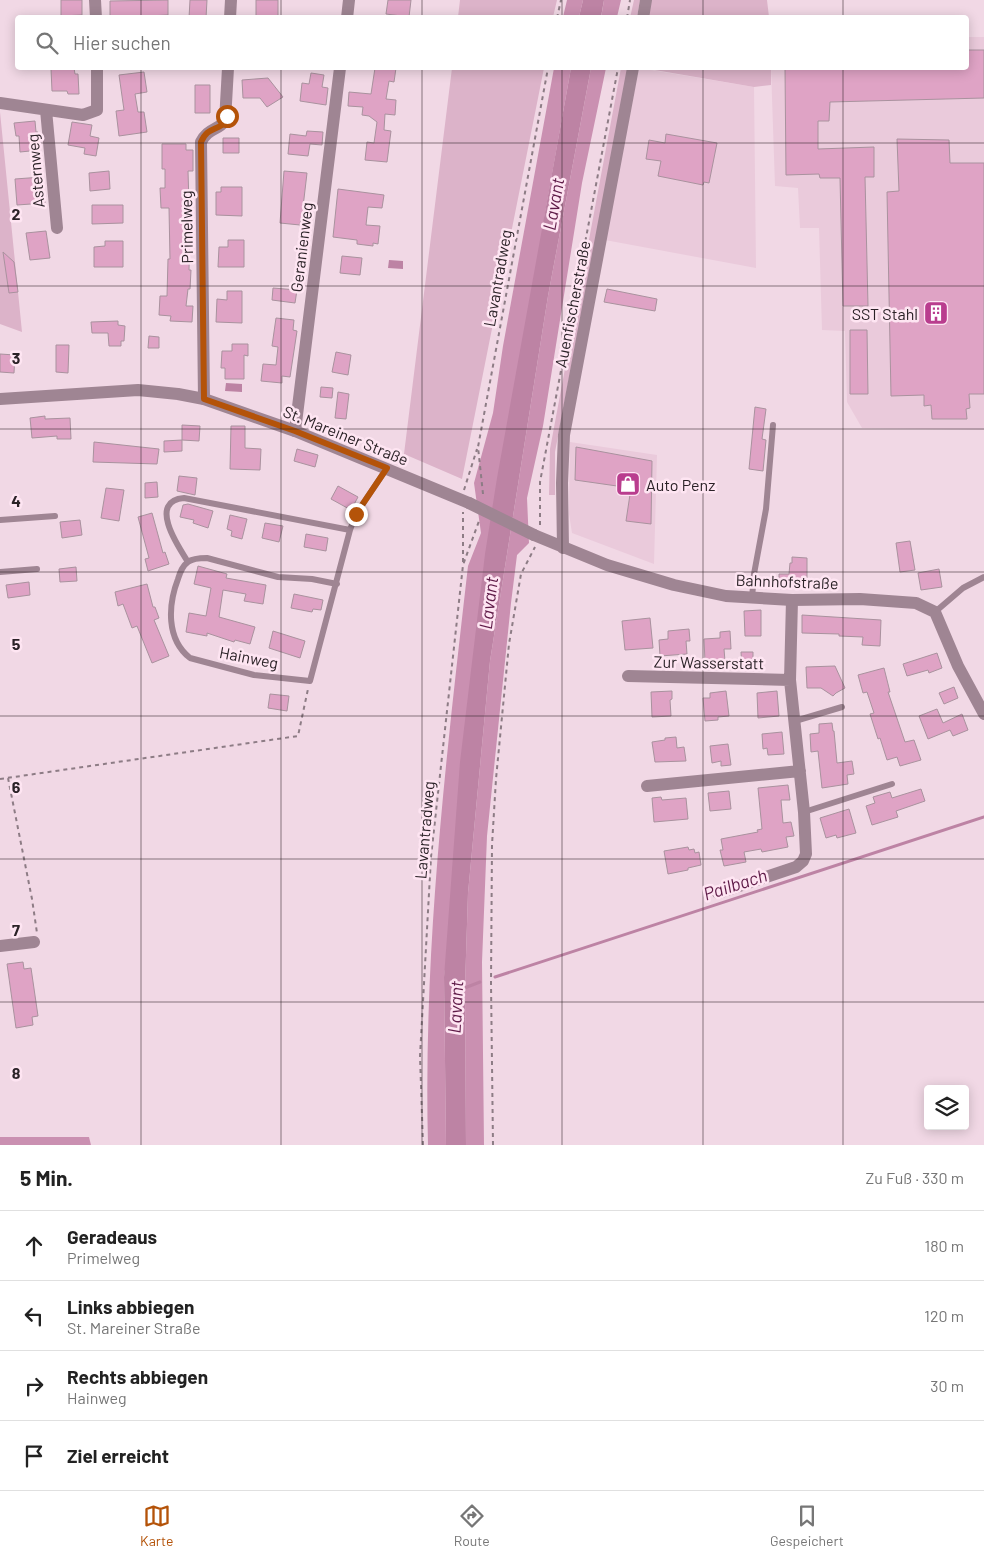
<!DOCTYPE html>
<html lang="de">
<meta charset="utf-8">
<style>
:root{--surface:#fff;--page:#f2f2f2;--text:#222;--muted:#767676;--line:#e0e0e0;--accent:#b45309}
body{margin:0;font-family:Barlow,sans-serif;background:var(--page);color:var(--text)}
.controls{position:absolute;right:15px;bottom:15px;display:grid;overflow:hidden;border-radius:5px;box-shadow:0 2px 12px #0003}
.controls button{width:45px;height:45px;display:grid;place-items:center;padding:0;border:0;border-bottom:1px solid var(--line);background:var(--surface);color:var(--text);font:25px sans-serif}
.stop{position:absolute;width:15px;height:15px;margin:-11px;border:4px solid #b45309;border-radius:50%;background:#fff}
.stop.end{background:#b45309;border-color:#fff;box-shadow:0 1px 5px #0008}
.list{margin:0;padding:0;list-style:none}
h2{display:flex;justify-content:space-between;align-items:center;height:65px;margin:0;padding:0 20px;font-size:21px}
h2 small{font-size:16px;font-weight:400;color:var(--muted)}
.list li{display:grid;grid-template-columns:32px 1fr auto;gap:15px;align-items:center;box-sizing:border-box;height:70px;padding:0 20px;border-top:1px solid var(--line)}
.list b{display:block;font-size:19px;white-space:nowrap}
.list p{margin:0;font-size:16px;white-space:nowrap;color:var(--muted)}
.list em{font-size:16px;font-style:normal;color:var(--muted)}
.icon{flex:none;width:28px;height:28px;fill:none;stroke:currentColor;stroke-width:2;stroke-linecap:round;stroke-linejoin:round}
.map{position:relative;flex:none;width:984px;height:1145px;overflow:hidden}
.search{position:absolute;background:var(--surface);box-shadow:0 2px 12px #0003;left:15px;right:15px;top:15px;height:55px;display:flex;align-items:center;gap:12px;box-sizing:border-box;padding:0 18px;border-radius:5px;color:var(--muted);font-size:19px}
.sheet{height:345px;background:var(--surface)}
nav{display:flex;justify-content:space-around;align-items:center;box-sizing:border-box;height:70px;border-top:1px solid var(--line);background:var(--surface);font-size:14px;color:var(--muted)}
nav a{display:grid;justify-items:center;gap:2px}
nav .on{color:var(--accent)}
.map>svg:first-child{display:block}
</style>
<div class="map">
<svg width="984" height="1145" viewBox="0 0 984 1145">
<rect width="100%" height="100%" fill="#f1d8e5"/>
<path fill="#eacadb" d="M967,37H984V430L862,428L847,402L845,331L822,330L819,228H800L798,188L775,186L771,68H966Z
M639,68L754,87L756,268L605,240Z
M570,442L657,455L654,564L572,533L569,514Z"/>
<path fill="#dcb3c9" d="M460,0H557L553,17H458Z
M634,0H640L637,17L630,18Z
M651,0H767L769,17L648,18Z
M452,68H544L462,479L404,454Z
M621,68H628L555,452V495H549L550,449Z
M643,68H771V85L754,87Z
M0,112L22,332L0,324Z"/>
<path fill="#ca90b1" d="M567,0H583L579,17H563Z
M604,0H621L617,17L601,18Z
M554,68H571L545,213L444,977L446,1145H428C423,951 446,758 468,566L481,533L474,483L493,413L503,346Z
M591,68H606L582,183L543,426L527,498L529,543L517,555L511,603L487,836L482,962L484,1145H466L465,987L468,893L490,661L548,296Z
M0,1137H89L91,1145H0Z"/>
<path fill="#bd83a4" d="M583,0H604L601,17H579Z
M571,68H591L548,296L490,661L468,893L465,987L466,1145H446L444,977L460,762L485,554L497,478Z
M389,260L403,261V269L388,268Z
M226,383L242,384V392L225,391Z"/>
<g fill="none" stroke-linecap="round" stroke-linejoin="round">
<path stroke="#bd83a4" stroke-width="3" d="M495,977L984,817
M462,989L480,982"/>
</g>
<path fill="#dfa3c5" stroke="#a9929e" d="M61,0H82V15L61,16Z
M168,0V15L110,18V1Z
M190,0H207L206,18H189Z
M256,0H278V16H256Z
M388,0H411L409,17L386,14Z
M966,50H984V98L830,102L829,121H818V149L874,147V177H865L868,306H843L840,178H820L819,174L786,175L785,68H966Z
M74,68L75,74H78L79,94H68L67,91H52L51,69Z
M375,68H396L394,82L389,81L386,99L396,100L395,115L385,114L384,130L391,131L387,162L365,160L367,142L374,143L377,122L369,116L362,115L363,107L348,106L349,92L371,94Z
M144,72L147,92L135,94L138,112H144L147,132L119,136L116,111L124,110L119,75Z
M311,73L324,75L322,87L328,88L326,105L300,101L302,83L309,84Z
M268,78L283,97L267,107L260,98H243L242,80Z
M195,85H210V113H195Z
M35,121L36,132H38L40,150L20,152L19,136H16L14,123Z
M72,122L92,125L90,136L99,138L96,156L84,154L85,148L68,145Z
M307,131L323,132L322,145L310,144L308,156L288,154L290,134L306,136Z
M666,134L717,143L709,183L704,182L703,185L658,176L661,161L646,159L649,140L665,143Z
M223,138H239V153H223Z
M897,139L949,140L950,163H984V394H969L970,408L966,409L967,419H932L931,405L924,406V395L891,396L887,192L899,191Z
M162,144H186V150H193V171H188L189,204H183L184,229H190L189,270H191L190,289H188L186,306H193L192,322L170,321L171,316L159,315L160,296H167L168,259H170L169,208H161L160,188H165V169H162Z
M109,171L110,189L90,191L89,173Z
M284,171L307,173L303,207H313L312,219L301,218L300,225L280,223Z
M42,177L45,203L17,205L15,179Z
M221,187H242V216L216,215V192H221Z
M338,189L384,195L382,208L368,207L366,225L380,226L378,244L373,243V246L357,244V240L333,237Z
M92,205H123V223L92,224Z
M46,231L50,258L30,260L26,233Z
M228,240H244V267H218L219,247H228Z
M105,241H123V267H94V247L105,246Z
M3,252L14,262L18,292L9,293Z
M342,256L362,258L360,275L340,273Z
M273,288L297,290L295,303L272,300Z
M607,289L657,299L655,311L604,302Z
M227,291H242V323L216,322L217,299L227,300Z
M276,318L294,320L293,330L297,331L290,377L282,376V383L261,381L263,364L276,365L278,347L272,346Z
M118,321V325L125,326L124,341H121V346H109L108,333H92L91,322Z
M850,330H867L868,394H850Z
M149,336L159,337V348H148Z
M232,344H248V356L244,355V379H225V368H221L222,351H232Z
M56,345H69L68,373L56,372Z
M336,352L351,355L348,375L332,372Z
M0,354L15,355L14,373L0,372Z
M321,387L333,388L332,398L320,397Z
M338,392L349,394L346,419L335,418Z
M755,407L766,409L762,439L766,440L763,471L749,469Z
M45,416V419L70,418L71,439H57V436L32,438L30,418Z
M182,425L200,426L199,441L182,440V451L164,452V441L182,440Z
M231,426H245V448L261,449L260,470L230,469Z
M94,442L159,449L157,464L93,462Z
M576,447L652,461L651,524L626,521L631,488L575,480Z
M297,449L318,455L315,467L294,461Z
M179,476L197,478L195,495L177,491Z
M157,482L158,497L145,498V483Z
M338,486L358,497L351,510L331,499Z
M106,488L124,490L119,521L101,518Z
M188,504L213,511L208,528L193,523L194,520L180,517L183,505Z
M152,513L163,553L165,552L169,564L148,571L145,559L149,558L138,517Z
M230,515L247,519L242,539L231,536L232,531L227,529Z
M80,520L82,535L62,538L60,522Z
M265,523L283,526L279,542L262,538Z
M306,534L328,538L326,551L304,547Z
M910,541L915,570L900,572L896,543Z
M792,557L807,558V582H801V588L779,587V574H789L790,563H792Z
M198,566L227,574L226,578L266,585L263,604L244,601L246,594L223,590L219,617L255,627L250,644L235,640L234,642L207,633V636L186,632L189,613L206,616L211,588L194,584Z
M76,567L77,581L60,582L59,569Z
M939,569L942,587L921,590L918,573Z
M29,582L30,595L8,598L6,585Z
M147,584L153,607H155L159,618L154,620L169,656L152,663L137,626L132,628L123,604L118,606L115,592Z
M294,594L323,600L321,610L313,609L312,612L291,608Z
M761,610V636H745L744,611Z
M802,615L881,620L880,646L862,645L863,637L839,636V634L802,633Z
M650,618L653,648L625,650L622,621Z
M689,629L690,641H686L687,654L660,656L659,640L668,639V631Z
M273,631L305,641L300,658L269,648Z
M730,631L731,649H724L725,661L705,662L704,639L720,638V632Z
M741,652H753V667L742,668Z
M937,653L942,668L929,673L928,670L907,676L903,664Z
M835,666L845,688L836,693L833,696L821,688H807L806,667Z
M884,668L890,692H888L905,742L914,740L921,760L900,766L897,757L887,760L880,738L878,739L870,714L874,713L867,692L863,693L858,675Z
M954,687L958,698L944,704L939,693Z
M672,691V699L670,700L671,716L652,717L651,692Z
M726,691L729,716L718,717V720L705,721L703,698H710V693Z
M777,691L779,716L758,718L757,693Z
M270,694L289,696L287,711L268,708Z
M937,709L943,723L962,714L968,730L953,736L950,730L928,739L919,716Z
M832,723L833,731H834L837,763L852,761L854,774L847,775L848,784L822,788L818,751L811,752L810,734L819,733V724Z
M782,732L784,754L768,755L767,748L763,749L762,734Z
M676,737L677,748L684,747L686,761L655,762L652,742L665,740V738Z
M728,744L731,765L721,766V761L712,763L710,746Z
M788,785L790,800H781L783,823L791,822L794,836L786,837L788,847L762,852L761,849L744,852L746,862L724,866L720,850H723L721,839L758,832L757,830L762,829L758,788Z
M921,789L925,801L896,811L898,817L872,825L866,806L875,803L873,797L890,792L892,798Z
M729,791L731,809L710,811L708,793Z
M661,797L662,800L686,798L688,819L654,822L652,798Z
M849,809L856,833L837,838L836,835L826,838L820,818Z
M688,847L689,850L694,849L695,853L699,852L701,865L688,868V870L668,874L664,851Z
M23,962L24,969L31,968L38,1016L32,1017L33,1025L16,1028L7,964Z"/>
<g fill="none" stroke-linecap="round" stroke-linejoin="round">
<path stroke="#8d7c85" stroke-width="2" stroke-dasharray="4 4" stroke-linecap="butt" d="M557,18L561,0
M627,18L630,0
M464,490L477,449
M483,494L478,447L548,68
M540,525V482L618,68
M463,562V512
M8,778L32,899L37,933
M0,779L298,736L308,689
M423,1145L420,1056L431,857L463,565L479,521
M493,1145L491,983L492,845L496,779L509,644L521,574L535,547"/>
<path stroke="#9f8593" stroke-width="6" d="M0,520L55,516
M188,562C177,545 148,501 184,498L350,530
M0,572L37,569
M337,584L312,579L278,577L207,558C201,558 193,558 188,562C182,566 180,573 178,579C168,605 166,639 190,658L254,675L310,681L350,530L356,514L387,468
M752,598L754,574L766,509L773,425
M935,612L963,588L984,577
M795,721L842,707
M804,812L892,784"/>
<path stroke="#9f8593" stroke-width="12" d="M95,0L96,18
M230,18L231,0
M347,18L349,0
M643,18L646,0
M0,103L83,115L97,110V68
M46,110L57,228
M204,399L201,142C208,128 217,131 225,121L228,68
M295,431L340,68
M563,548L562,483L564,435L633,68
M628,676L790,680
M647,786L800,771
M718,893L796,867L803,861L806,854L804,812L790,680L792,600
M0,946L34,942"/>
<path stroke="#9f8593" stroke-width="12" d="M0,399L138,390L178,394L204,399L295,431L469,503
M534,535L607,565L674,585L726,596L792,600L860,599L916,603L935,612L958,666L984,714"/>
<path stroke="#9f8593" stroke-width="12" d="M469,503L534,535"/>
</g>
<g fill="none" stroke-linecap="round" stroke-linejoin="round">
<path stroke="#b45309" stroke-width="6" d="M227,116L222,125C212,131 207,129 201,142L204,399L295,431L387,468L356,514"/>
</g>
<path fill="none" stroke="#2b2227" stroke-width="1" stroke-opacity="0.55" d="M141,0V18M281,0V18M422,0V18M562,0V18M703,0V18M843,0V18M141,68V1145M281,68V1145M422,68V1145M562,68V1145M703,68V1145M843,68V1145M0,143H984M0,286H984M0,429H984M0,572H984M0,716H984M0,859H984M0,1002H984"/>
<defs>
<symbol id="building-square" viewBox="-11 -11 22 22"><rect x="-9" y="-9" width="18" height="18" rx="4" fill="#b93d8e" stroke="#fee5f2"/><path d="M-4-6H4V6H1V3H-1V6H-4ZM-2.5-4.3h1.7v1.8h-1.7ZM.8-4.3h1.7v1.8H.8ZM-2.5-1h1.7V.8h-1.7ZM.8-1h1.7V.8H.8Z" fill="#fff"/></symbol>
<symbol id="shop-square" viewBox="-11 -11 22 22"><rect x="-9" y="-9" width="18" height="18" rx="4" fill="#b93d8e" stroke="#fee5f2"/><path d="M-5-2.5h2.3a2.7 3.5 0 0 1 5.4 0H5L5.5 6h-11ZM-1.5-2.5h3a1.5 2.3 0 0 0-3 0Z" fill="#fff"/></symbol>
</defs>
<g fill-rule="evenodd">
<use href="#building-square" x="922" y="299" width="28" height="28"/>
<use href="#shop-square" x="614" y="470" width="28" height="28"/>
</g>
<g text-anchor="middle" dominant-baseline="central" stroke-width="5" stroke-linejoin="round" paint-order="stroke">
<g font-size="16" fill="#2b2227" stroke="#fee5f2">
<text transform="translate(35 171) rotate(-95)">Asternweg</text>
<text transform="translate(186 227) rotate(-91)">Primelweg</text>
<text transform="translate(301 247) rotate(-83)">Geranienweg</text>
<text transform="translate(497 278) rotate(-80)">Lavantradweg</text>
<text transform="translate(572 304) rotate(-79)">Auenfischerstraße</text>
<text transform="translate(346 435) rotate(22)">St. Mareiner Straße</text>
<text transform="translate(787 581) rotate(2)">Bahnhofstraße</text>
<text transform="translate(249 657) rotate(11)">Hainweg</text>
<text transform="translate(709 662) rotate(1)">Zur Wasserstatt</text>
<text transform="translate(424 830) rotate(-85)">Lavantradweg</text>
</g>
<g font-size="16" fill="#2b2227" stroke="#fee5f2" text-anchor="end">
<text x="918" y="313">SST Stahl</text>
<text x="646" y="484" text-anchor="start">Auto Penz</text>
</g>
<g font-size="18" font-style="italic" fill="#5f1b48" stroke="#fee5f2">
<text transform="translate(553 204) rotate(-80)">Lavant</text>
<text transform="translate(488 603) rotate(-83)">Lavant</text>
<text transform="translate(735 884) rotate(-18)">Pailbach</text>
<text transform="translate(455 1007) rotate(-87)">Lavant</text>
</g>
</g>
<g font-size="16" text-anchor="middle" font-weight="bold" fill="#2b2227" stroke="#fee5f2" stroke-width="5" stroke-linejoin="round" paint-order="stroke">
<text x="16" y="220">2</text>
<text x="16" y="364">3</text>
<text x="16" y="507">4</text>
<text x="16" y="650">5</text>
<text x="16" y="793">6</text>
<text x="16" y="936">7</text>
<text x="16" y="1079">8</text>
</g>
</svg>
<div class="controls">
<button><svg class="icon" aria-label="layers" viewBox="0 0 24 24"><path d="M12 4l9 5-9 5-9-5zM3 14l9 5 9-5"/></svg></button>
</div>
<div class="stop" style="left:227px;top:116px"></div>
<div class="stop end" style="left:356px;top:514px"></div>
<div class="search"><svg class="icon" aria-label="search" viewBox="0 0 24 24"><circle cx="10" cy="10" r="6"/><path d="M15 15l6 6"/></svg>Hier suchen</div>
</div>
<section class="sheet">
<h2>5 Min.<small>Zu Fuß · 330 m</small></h2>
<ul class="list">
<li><svg class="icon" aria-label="ahead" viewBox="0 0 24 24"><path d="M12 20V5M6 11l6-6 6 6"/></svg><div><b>Geradeaus</b><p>Primelweg</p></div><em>180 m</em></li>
<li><svg class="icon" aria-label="left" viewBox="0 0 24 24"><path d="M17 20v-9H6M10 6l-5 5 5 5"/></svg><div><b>Links abbiegen</b><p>St. Mareiner Straße</p></div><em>120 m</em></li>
<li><svg class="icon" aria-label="right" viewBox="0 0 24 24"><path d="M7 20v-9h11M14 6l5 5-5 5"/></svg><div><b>Rechts abbiegen</b><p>Hainweg</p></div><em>30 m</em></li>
<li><svg class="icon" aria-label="arrive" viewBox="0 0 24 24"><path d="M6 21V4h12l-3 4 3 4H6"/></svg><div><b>Ziel erreicht</b></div></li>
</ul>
</section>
<nav>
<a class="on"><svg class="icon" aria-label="map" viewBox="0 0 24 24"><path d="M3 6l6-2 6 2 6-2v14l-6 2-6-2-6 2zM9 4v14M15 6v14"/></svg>Karte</a>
<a><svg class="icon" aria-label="directions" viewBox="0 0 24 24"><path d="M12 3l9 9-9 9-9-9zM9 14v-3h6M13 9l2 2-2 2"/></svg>Route</a>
<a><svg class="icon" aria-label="saved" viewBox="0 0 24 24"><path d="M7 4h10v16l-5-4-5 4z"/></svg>Gespeichert</a>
</nav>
